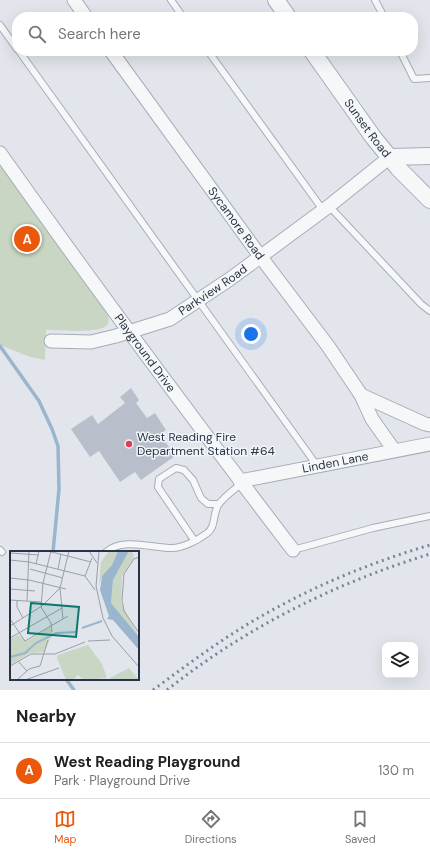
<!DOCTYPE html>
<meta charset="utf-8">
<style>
:root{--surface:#fff;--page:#f2f2f2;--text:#202124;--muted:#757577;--line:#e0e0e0;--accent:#ea580c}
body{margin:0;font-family:"DM Sans",sans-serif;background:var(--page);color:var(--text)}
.controls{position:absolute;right:12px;bottom:12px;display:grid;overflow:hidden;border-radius:8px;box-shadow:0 4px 16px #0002}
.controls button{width:36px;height:36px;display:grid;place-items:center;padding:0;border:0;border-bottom:1px solid var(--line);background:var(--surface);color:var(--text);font:20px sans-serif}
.you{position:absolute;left:251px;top:334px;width:14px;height:14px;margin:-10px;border:3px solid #fff;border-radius:50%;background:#1a73e8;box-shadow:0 0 0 6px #1a73e833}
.badge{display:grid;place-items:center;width:26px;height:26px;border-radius:50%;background:var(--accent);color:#fff;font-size:13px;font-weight:700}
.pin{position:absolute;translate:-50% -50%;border:2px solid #fff;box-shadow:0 1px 4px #0006}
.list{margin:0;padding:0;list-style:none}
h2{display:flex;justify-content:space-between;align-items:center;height:52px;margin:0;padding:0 16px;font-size:17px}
h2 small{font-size:13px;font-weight:400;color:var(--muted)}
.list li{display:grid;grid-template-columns:26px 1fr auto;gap:12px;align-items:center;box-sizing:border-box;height:56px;padding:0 16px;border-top:1px solid var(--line)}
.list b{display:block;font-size:15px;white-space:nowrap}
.list p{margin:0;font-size:13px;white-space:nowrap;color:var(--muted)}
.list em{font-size:13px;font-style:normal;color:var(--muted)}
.icon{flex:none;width:22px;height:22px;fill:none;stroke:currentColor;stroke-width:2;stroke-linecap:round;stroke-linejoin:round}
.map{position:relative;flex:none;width:430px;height:690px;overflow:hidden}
.search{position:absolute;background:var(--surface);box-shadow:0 4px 16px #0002;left:12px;right:12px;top:12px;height:44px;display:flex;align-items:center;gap:10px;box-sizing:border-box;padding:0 14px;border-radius:16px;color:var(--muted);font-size:15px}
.sheet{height:108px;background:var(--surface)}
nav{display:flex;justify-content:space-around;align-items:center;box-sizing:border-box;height:56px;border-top:1px solid var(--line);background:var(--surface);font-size:11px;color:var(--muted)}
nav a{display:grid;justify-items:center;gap:2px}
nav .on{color:var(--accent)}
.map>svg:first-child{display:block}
</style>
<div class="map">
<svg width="430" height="690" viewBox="0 0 430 690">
<rect width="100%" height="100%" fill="#e2e6ec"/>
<path fill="#c8d6c3" d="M0,165L107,313C108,317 110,322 107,325C100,334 57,330 46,330L45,360L30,357L0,345Z"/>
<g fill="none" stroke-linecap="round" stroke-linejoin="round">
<path stroke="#9ab5ce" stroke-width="3.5" d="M0,346L39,401L52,429L58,446L59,489L53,552
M66,679L74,690"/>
</g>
<path fill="#b9bfca" d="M131,388L139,400L136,403L147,418L155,413L166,430L160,434L175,456L141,480L135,472L120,482L99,451L90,457L71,429L92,415L98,424L125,403L120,397Z"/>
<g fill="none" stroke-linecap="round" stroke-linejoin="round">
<defs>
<path id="service" d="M171,0L183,17
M375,0L384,17
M0,25L17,49
M19,51L318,467
M208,51L323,210
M400,51L414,79L430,78
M329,206L421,304L430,311
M194,540L158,487L159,479L176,468L184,470L193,480L201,498L208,504H219
M0,550L2,552
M293,550L373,528L430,516
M106,552C123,537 152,548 172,548C183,548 198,540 206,534C217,527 212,513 219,504C225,496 234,490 242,483"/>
<g id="minor">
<path d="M74,0L86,17"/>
<path id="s1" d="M111,51L260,256L328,346L361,395L372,419L394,450"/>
<path id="s2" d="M0,153C95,287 193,419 293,550"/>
<path id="s3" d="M51,341L91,342L116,336L170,319L230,279L329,206L390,157"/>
<path d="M361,395L425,424L430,425"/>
<path id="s4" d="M240,481L430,444"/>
</g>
<g id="tertiary">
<path d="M276,0L288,17"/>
<path id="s5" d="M312,51L373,137L399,169L430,200"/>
<path d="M390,157L430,156"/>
</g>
</defs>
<use href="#service" stroke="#a6adb7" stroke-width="8"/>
<use href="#minor" stroke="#a6adb7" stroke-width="15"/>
<use href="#tertiary" stroke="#a6adb7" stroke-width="18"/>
<use href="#service" stroke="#f5f7f9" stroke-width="6"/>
<use href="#minor" stroke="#f5f7f9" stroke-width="13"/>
<use href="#tertiary" stroke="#f5f7f9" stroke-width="16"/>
<path stroke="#7a8597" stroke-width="3" stroke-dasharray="2 4" stroke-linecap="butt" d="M153,690C180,670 207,650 235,632C295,594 362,565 430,545
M167,690C245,628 335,583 430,554"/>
</g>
<circle fill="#da3e58" stroke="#f2f5f9" stroke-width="1.5" cx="129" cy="444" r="4"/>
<g text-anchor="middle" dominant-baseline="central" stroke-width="3" stroke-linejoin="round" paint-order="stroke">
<g font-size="12" fill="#283445" stroke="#f2f5f9">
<text stroke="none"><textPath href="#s5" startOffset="95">Sunset Road</textPath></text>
<text stroke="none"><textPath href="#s1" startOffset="213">Sycamore Road</textPath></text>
<text stroke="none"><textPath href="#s3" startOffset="174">Parkview Road</textPath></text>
<text stroke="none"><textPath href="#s2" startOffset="247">Playground Drive</textPath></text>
<text stroke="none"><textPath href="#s4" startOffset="97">Linden Lane</textPath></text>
</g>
<g font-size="12" fill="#283445" stroke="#f2f5f9" text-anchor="start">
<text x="137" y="437">West Reading Fire<tspan x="137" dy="14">Department Station #64</tspan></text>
</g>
</g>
<g transform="translate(10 551)">
<rect width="129" height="129" fill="#e2e6ec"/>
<path d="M99,0H108L102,14L92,25L89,35L91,11ZM119,0H122L124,7L112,25L111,52L129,86L101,52L103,29ZM40,76L43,82L34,101L20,102L0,114V88L8,84L17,90ZM78,94L92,113L97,127L74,129L68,124L63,129H56L47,107L48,104ZM119,117L129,129H101L100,127Z" fill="#c8d6c3"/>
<path d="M108,0H119L103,29L101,52L129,86V99L103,69L97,68L99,65L90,39L92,25L102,14Z" fill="#9ab5ce"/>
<path fill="none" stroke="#9ab5ce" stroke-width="2" d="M72,77L92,70M0,106L15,102L26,92L46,82L67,81"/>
<path fill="none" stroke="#989fa9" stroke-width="1" d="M38,0L81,11M41,0L33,32L31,56L41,72L42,81M79,0L87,12M89,0L86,35L93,67L102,85L129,116M0,2L29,4M129,6L124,8L114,23L112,49L114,60L129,82M82,7L75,25L85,39M0,9L19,11L75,25M26,13L29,0M20,18L53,27M48,18L51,3M0,27L19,29L56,38M50,37L53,68M0,38L25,40M0,49L32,51M7,49V56L13,67M17,50L19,0M0,68L15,90L58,65M0,75L32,55L50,37L59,0M0,87L52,57M78,90L100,89M8,110L17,120M0,115L21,103H45L75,91M7,129L19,118L30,115L38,89M15,129L49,117"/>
<path fill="#0f766e" fill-opacity="0.15" stroke="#0f766e" stroke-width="2" d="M21,52L69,56L66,86L18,82Z"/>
<rect width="129" height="129" fill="none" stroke="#283445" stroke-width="2"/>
</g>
</svg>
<div class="controls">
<button><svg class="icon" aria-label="layers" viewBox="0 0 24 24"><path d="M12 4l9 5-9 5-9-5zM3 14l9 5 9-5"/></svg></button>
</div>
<div class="you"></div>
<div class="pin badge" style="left:27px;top:239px">A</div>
<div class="search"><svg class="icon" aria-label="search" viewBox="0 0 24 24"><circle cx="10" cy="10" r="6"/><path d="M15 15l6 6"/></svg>Search here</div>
</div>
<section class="sheet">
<h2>Nearby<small></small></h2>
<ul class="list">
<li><span class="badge">A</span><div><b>West Reading Playground</b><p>Park · Playground Drive</p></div><em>130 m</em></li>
</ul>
</section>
<nav>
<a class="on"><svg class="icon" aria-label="map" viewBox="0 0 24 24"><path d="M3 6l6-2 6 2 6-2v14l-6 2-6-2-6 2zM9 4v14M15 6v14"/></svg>Map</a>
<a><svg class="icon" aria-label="directions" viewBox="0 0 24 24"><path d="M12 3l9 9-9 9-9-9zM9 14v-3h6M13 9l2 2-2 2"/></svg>Directions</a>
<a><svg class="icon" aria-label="saved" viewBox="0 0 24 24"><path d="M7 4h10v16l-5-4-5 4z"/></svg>Saved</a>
</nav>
